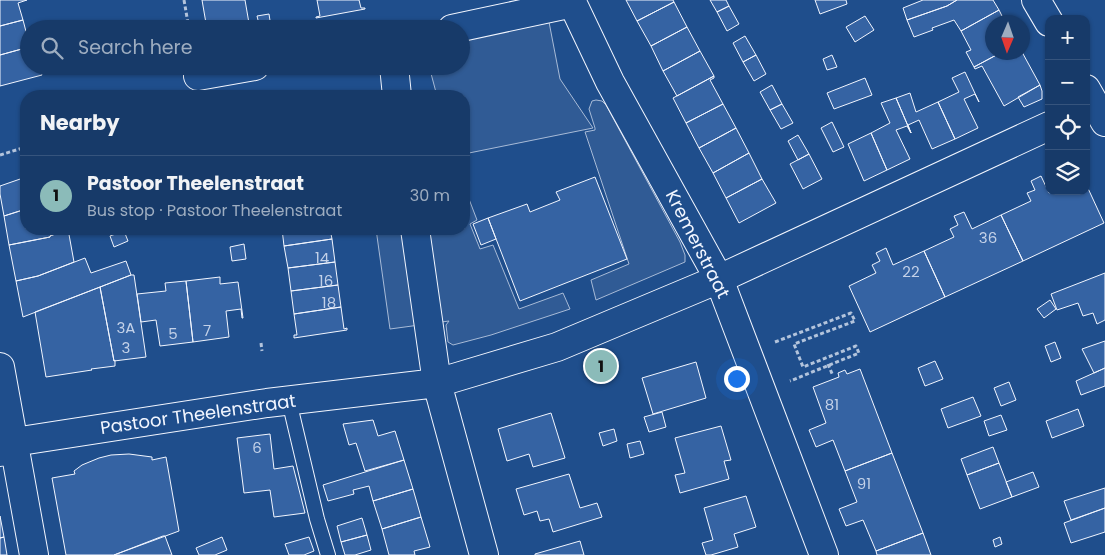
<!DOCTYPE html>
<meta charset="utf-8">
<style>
:root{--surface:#173a69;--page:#244571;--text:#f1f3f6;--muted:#9eadc0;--line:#36547d;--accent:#8bbbb9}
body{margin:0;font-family:Poppins,sans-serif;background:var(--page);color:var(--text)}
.controls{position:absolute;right:15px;top:15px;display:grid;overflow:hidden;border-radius:10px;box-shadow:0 1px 4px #0004}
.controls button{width:45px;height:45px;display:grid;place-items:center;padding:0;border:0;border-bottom:1px solid var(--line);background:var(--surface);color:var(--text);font:25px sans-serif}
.compass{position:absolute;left:985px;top:15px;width:45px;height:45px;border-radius:50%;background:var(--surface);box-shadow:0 1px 4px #0004;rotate:182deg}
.you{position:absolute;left:736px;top:378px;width:18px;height:18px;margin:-12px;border:4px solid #fff;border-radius:50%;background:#1a73e8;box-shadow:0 0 0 8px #1a73e833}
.badge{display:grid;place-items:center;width:32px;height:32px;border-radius:50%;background:var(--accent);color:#111;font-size:16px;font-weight:700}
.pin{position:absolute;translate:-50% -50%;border:2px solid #fff;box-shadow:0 1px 5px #0006}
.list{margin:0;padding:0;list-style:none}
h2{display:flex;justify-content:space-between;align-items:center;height:65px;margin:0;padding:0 20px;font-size:21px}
h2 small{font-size:16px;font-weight:400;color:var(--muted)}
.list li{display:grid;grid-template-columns:32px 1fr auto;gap:15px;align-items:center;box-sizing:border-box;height:80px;padding:0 20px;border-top:1px solid var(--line)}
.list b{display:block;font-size:19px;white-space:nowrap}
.list p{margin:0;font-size:16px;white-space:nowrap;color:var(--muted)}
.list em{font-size:16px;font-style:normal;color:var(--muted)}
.icon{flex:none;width:28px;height:28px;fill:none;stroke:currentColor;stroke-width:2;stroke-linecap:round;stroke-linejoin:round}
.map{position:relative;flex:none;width:1105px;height:555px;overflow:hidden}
.search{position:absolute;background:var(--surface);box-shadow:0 1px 4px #0004;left:20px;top:20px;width:450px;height:55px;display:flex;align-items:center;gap:12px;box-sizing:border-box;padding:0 18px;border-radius:28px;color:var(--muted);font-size:19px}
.panel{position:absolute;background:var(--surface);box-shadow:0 1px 4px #0004;left:20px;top:90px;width:450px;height:145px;border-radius:20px}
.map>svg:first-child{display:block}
</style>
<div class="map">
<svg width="1105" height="555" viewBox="0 0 1105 555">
<rect width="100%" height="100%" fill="#1f4e8c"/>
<path fill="#305b95" stroke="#a8bbd7" d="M549,22L560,79L593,128L464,154V96H437L429,66H461V40Z
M596,100L602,101L606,105L680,242L685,255V262L596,300L591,280L629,264L585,132L595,130V128L589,109L592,101Z
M464,186L477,220L470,224L480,249L493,245L519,309L563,293L570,309L491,335L453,345L448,342L446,325L449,321L390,329L376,229H464Z"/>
<path fill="#3563a3" stroke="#f2f6ff" d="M0,0H27L18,3L23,20L0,26Z
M202,0H245L250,29H207Z
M317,0H359L361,8H365V9L316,18V17L320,16Z
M626,0H673L674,2L637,21Z
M710,0H726L729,6L717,12Z
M815,0H846L847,4L820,14Z
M923,0H957L947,6L907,20L903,8Z
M957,0H993L999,10L961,31L954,20L932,28L933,30L914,37L907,20L947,6Z
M674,2L687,27L651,46L637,21Z
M729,6L739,24L727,31L717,12Z
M999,10L1005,22H992V52H1002L974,67L966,52L971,50L961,31Z
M269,14L271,27L260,28L257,16Z
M865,16L874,30L855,42L846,27Z
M23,20L29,43V47L0,55V26Z
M687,27L700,51L663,71L651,46Z
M745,36L756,55L743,62L733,43Z
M29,47V66H40L42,75L0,86V55Z
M700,51L714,76L677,96L663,71Z
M1002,52H1022L1040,85L1004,106L982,66L975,69L974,67Z
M756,55L766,74L754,81L743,62Z
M832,55L837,67L827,70L823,59Z
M965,72L979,102L975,94L964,99L978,128L955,139L938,102L959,92L952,78Z
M714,76V78L710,80L723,104L686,123L673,98Z
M865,78L872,95L834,109L827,93Z
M772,85L782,104L770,110L760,92Z
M1040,85L1042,91V99L1024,107L1018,97Z
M910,93L916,112L938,102L955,139L932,149L919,120L908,125L911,133L896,98Z
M896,98L911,133L907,126L896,130L910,159L887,170L871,133L890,123L881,103Z
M723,104L736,128L699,148L686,123Z
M782,104L793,123L781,129L770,110Z
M832,122L844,147L833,152L821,128Z
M736,128L749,153L713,173L699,148Z
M871,133L887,170L864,181L848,144Z
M798,135L809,154L798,160L788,141Z
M749,153L762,179L726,198L713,173Z
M809,154L822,179L803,189L790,164Z
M1041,176L1049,193L1053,191H1086V184L1104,223L1023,261L1001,215L1031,201L1027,193L1035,190L1031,181Z
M26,177V209L4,216L0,194V186Z
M595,177L627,259L520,301L488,218L527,204L530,212L560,200L556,192Z
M762,179L776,203L739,223L726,198Z
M26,209V229H69L50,236V237L9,245L4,216Z
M964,212L972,229L1001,215L1023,261L945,297L924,251L954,237L950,229L958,225L954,216Z
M488,218L496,239L481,245L473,224Z
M68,229L74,262L38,276L16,281L9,245L50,237V236Z
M282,229H330L332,239L284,246Z
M124,231L128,241L114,247L110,236Z
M332,239L335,262L288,268L284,246Z
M244,244L246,259L232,261L230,247Z
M886,248L893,265L924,251L945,297L870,332L849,286L876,273L872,265L880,261L876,253Z
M85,258L91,273L126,261L131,275L23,317L16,281L38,276Z
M335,262L338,285L291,291L288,268Z
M1105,273V320L1097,324L1093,313L1083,316L1078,303L1057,310L1051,294Z
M131,275H134L146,357L114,361L100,287Z
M220,277V284L238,282L243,318H242L241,309L226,311L229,337L193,342L186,281Z
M186,281L193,342L160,346L156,320L141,322L137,294L166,291L165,283Z
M338,285L341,307L294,314L291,291Z
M100,287L114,361L115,360V366L91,369L92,370L46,377L35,312Z
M1050,300L1056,309L1044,318L1037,309Z
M341,307L344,329L347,328V330L294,338V335H297L294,314Z
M1105,341V368L1094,373L1082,349Z
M1055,342L1061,358L1051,362L1045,346Z
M935,361L943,379L925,386L918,368Z
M696,362L706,398L653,414L642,378Z
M1105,368V386L1081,395L1076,381Z
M860,369L892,453L845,471L833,440L816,447L809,430L826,423L813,387L839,377L838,373L845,370L847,374Z
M1009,382L1016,400L1001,406L994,388Z
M973,397L981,416L948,428L941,409Z
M1078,409L1084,426L1052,438L1046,421Z
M662,412L666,427L649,432L644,417Z
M551,413L565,458L533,467L529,454L507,461L498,429Z
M1001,415L1007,430L989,436L984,421Z
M373,420L378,436L395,431L404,460L365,471L356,443L349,445L343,424Z
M721,426L731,460L724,461L729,479L680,493L675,475L685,473L675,438Z
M614,429L617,441L603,446L599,433Z
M270,434L274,469L293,466L305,513L274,517L270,490L244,493L237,438Z
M640,441L644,454L630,458L627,444Z
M993,447L999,463L967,475L961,459Z
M892,453L923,533L876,551L863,520L846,526L839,509L857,502L845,471Z
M129,454L152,457V460L166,457L179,531L114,555H66L52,478L75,474L74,471L82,465L99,458L111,455Z
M404,460L413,489L373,501L369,486L353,490L354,494L328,501L323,485Z
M999,463L1012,497L980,509L967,475Z
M1033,472L1039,487L1012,497L1006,482Z
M569,474L580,508L597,503L602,517L553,532L549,519L540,521L537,511L524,515L516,489Z
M1105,488V508L1071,520L1064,501Z
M413,489L421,517L382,529L373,501Z
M746,496L756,527L734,534L738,547L711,555H706L702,543L713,540L704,508Z
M1105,508V532L1071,543L1064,523Z
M0,516L4,537L0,538Z
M421,517L430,547L414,551L415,555H389L382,529Z
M362,518L367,535L341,542L337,526Z
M923,533L931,555H877L876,551Z
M367,535L371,550L355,555H345L341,542Z
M163,536H165L172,555H114Z
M4,537L7,555H0V538Z
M222,537L227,550L215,555H199L196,548Z
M309,537L314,551L304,555H289L285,544Z
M1000,537L1002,544L995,547L993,540Z
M580,541L584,555H535V554Z"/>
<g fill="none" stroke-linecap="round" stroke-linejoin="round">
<defs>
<path id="lane" d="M289,401L317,519L328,555"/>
<path id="street" d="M571,0L610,82L719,279L824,555
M1036,0L1049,22
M452,29L573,3
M394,66L397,96
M198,76L255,66
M1086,89L1105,122
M415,229L437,383L484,555
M0,367L34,555
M0,452L14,442L267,403L437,383L557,347L719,279L1049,126"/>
</defs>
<use href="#lane" stroke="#f2f6ff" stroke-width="16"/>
<use href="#street" stroke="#f2f6ff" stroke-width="30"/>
<path stroke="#b3c4dc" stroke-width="3" stroke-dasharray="4 2.5" stroke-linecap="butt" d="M184,0L189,29
M0,155L26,147
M775,342L851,313L855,321L794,344L803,367L856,346L859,353L790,381
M261,343L262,351
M828,364L833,376"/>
<use href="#lane" stroke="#1f4e8c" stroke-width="14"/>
<use href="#street" stroke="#1f4e8c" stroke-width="28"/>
</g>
<g text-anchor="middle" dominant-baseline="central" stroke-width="4" stroke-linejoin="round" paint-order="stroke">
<g font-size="15" fill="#c3d1e8">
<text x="988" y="237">36</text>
<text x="322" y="257">14</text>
<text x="911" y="271">22</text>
<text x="326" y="280">16</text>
<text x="329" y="302">18</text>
<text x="126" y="327">3A</text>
<text x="207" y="330">7</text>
<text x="173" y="333">5</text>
<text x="126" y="347">3</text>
<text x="832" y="404">81</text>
<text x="257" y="447">6</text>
<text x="864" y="483">91</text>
</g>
<g font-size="18" fill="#f2f6ff" stroke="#1f4e8c">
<text transform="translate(698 244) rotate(63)">Kremerstraat</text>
<text transform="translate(198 414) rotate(-8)">Pastoor Theelenstraat</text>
</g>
</g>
</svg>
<div class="controls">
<button>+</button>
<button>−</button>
<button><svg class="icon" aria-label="locate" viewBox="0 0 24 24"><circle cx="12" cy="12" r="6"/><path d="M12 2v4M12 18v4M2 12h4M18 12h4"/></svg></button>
<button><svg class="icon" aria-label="layers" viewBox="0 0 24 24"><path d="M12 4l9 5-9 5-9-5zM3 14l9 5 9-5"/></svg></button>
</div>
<svg class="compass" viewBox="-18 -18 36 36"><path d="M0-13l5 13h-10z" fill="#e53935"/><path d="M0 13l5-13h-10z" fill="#9eadc0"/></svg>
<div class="you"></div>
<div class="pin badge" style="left:601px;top:366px">1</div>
<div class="search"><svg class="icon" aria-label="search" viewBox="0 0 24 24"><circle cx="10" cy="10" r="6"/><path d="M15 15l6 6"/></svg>Search here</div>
<section class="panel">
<h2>Nearby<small></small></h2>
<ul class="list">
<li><span class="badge">1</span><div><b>Pastoor Theelenstraat</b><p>Bus stop · Pastoor Theelenstraat</p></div><em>30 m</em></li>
</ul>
</section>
</div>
